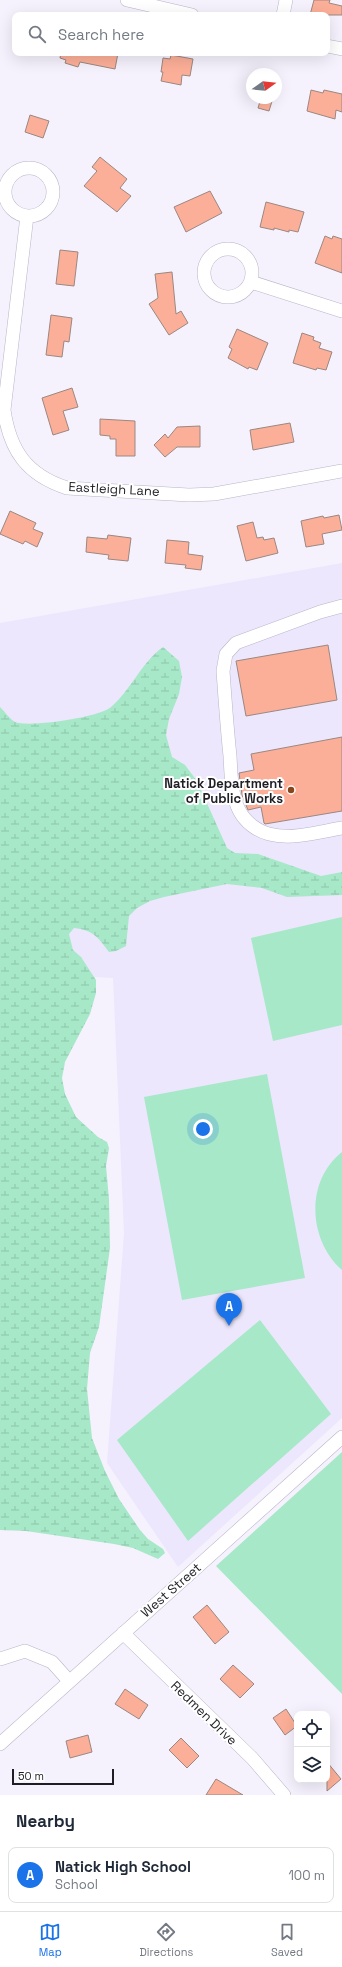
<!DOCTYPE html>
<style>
:root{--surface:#fff;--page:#f2f2f3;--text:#1f2937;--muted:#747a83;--line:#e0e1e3;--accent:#1a73e8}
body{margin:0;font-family:"Space Grotesk",sans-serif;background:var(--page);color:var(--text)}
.controls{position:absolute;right:12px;bottom:12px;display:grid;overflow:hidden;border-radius:8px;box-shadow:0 4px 16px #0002}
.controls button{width:36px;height:36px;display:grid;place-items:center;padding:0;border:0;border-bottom:1px solid var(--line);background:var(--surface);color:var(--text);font:20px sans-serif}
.compass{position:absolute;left:246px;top:68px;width:36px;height:36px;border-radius:50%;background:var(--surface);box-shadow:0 4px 16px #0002;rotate:75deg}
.scale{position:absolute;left:12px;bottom:10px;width:102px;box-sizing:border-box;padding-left:4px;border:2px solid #201e25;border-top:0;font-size:11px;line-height:14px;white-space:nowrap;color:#201e25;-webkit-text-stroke:3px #fff;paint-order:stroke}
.you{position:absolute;left:203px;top:1129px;width:14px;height:14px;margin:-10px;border:3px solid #fff;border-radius:50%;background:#1a73e8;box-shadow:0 0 0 6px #1a73e833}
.badge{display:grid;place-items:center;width:26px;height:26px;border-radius:50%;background:var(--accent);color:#fff;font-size:13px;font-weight:700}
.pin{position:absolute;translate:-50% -33px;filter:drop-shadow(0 1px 2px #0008)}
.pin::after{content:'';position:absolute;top:21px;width:14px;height:12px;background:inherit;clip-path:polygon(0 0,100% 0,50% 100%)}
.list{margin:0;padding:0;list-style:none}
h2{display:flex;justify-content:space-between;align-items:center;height:52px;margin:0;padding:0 16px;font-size:17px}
h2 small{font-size:13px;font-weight:400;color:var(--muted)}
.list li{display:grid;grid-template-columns:26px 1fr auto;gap:12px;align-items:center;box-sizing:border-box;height:56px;margin:0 8px 8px;padding:0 8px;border:1px solid var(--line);border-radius:8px}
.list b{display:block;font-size:15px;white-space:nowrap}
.list p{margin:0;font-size:13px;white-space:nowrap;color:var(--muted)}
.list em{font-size:13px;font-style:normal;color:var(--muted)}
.icon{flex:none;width:22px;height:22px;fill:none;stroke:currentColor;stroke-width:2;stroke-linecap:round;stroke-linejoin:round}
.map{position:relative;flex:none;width:342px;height:1795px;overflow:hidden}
.search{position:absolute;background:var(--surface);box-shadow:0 4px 16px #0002;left:12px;right:12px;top:12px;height:44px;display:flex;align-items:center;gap:10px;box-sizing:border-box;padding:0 14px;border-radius:8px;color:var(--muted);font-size:15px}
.sheet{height:116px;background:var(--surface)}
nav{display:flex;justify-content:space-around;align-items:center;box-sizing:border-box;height:56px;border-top:1px solid var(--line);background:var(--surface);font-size:11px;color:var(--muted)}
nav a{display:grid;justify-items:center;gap:2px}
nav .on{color:var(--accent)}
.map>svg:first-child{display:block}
</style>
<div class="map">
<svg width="342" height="1795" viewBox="0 0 342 1795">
<defs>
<pattern id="wetland-marsh" width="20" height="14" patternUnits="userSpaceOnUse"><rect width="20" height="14" fill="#a6e8c7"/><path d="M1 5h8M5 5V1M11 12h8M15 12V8" fill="none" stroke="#8fc7ab"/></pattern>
</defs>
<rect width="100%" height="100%" fill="#f5f2fe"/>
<path fill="#ece7fc" d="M342,563V1418L178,1567L107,1463L124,1233L113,978L0,972V623Z"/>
<path fill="#a6e8c7" d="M342,917V1025L273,1041L251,938Z
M267,1074L305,1278L182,1300L144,1097Z
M342,1152V1270C308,1240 305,1181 342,1152Z
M260,1320L331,1414L188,1541L117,1440Z
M342,1452V1694L216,1566Z"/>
<path fill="url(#wetland-marsh)" d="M163,647L179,661L182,677L179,694L169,719L166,735L172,757L185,765L197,781L227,848L235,853L258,854L321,876L342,872V895L287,897L262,888L227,884L164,897L150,901L137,908L129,916L126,946L116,951L109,952C98,937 93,930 74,928L69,934L73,950L81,957L96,980V993L90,1014L65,1062L62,1078L65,1094L76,1117L98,1137L107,1142L109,1148L106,1166L109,1199L110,1248L99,1327L90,1353L87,1389L92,1438L105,1471L119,1499L140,1530L148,1539L163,1549L165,1553L158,1559L133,1548L114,1544L26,1531L0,1530V707C4,711 10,719 15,722C28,728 101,717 111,707C131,690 141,663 163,647Z"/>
<path fill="#fcaf98" stroke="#9b8781" d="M314,0H330L329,3L342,6V15H310Z
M61,53H118L115,69L80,62L78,67L65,63L66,60L60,58Z
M171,55L193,59L190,76L182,75L181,85L161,81L163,72H161L163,58L170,59Z
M311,90L323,93L324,90L342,94V112L336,110L335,119L307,111Z
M261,98H273L269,111L258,108Z
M30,115L49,121L43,138L25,132Z
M100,157L127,179L120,188L131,196L117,212L84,186L97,171L92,167Z
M210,191L222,213L186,232L174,207Z
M266,202L304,212L298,232L289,230V232L274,228V230L260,227Z
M325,236L332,239L333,236L342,239V273L315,263Z
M60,250L78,252L74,286L56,284Z
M172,272L176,314L181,311L188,323L169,335L149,304L158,298L155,274Z
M51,315L72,318L69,342L64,341L62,357L46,355Z
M237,329L268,343L257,370L249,367L248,369L228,358L232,349L229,347Z
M302,333L314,337L313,340L321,343L319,348L332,352L326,370L317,368L316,370L293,363Z
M72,388L78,407L63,411L69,430L53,435L42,398Z
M100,419L135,421V456H116V439H110V436L100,435Z
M290,423L294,442L253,450L250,430Z
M200,426V447H177L165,457L154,445L165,434L168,438L177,427Z
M10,511L36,523L33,529L43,533L37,547L25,541L23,544L0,534Z
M339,515L342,530L322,534L324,544L306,547L301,521L323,516L324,518Z
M253,522L257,538L263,537L264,540L274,538L278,553L246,561L237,526Z
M108,535L131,538L128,561L108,559L109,555L86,552L87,537L107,539Z
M167,540L189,542L188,554L203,556L201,570L185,568L186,565L165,563Z
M328,645L337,700L246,716L236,661Z
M342,737V811L265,824L264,823L261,807L248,810L242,795L239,773L254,770L251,754Z
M207,1605L229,1632L215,1644L193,1617Z
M233,1665L254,1684L240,1698L220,1679Z
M125,1689L148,1705L139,1719L115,1704Z
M286,1709L297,1726L285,1735L273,1718Z
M88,1735L92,1752L70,1758L66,1741Z
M181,1738L199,1756L187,1768L169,1750Z
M327,1762L341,1779L327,1791Z
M216,1779L243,1795H206Z"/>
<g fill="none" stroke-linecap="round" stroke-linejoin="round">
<defs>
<path id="minor" d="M127,0L192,15
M283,15L286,0
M327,46L342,49
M5 192a24 24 0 1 1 48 0a24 24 0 1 1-48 0Z
M27,216L4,410C10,451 27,475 67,488L189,495L214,494L342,471
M204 273a24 24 0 1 1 48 0a24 24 0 1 1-48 0Z
M251,282L342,311
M342,606L320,612L236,643L226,654L223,671C225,699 227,728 230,756C231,773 231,794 239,810C245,822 257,831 269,834C292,840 319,832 342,828
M123,1633L252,1758L284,1795
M0,1659L25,1651L52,1662L69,1681
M0,1744L342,1437"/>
</defs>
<use href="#minor" stroke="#b8b5c7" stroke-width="14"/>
<use href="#minor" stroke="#fff" stroke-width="13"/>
</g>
<circle fill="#8a461b" stroke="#fff" stroke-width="1.5" cx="291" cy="790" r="4"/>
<g text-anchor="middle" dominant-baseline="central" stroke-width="4" stroke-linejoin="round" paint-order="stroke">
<g font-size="13" fill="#201e25" stroke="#fff">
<text transform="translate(114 489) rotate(3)">Eastleigh Lane</text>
<text transform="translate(171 1590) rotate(-41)">West Street</text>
<text transform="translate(204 1713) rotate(44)">Redmen Drive</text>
</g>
<g font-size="13" font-weight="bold" fill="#201e25" stroke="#fff" text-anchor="end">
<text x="283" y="783">Natick Department<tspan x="283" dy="15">of Public Works</tspan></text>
</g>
</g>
</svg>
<div class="controls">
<button><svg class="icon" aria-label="locate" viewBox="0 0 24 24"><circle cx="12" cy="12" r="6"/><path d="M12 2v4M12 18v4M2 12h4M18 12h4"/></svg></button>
<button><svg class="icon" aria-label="layers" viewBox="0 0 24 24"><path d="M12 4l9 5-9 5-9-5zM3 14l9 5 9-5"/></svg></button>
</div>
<svg class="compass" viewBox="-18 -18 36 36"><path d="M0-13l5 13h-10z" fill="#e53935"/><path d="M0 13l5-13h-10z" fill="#747a83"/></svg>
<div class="scale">50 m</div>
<div class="you"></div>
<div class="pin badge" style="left:229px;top:1326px">A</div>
<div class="search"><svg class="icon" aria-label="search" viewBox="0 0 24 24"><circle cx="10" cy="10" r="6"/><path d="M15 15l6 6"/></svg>Search here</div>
</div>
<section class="sheet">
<h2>Nearby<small></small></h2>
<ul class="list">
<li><span class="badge">A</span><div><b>Natick High School</b><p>School</p></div><em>100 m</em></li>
</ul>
</section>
<nav>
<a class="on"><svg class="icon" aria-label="map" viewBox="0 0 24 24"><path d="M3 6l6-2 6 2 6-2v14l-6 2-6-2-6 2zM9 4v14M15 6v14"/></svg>Map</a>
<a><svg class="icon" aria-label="directions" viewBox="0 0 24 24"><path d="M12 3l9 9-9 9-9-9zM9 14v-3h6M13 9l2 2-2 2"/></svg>Directions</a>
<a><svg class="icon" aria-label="saved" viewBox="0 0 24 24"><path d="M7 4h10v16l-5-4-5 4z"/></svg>Saved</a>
</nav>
